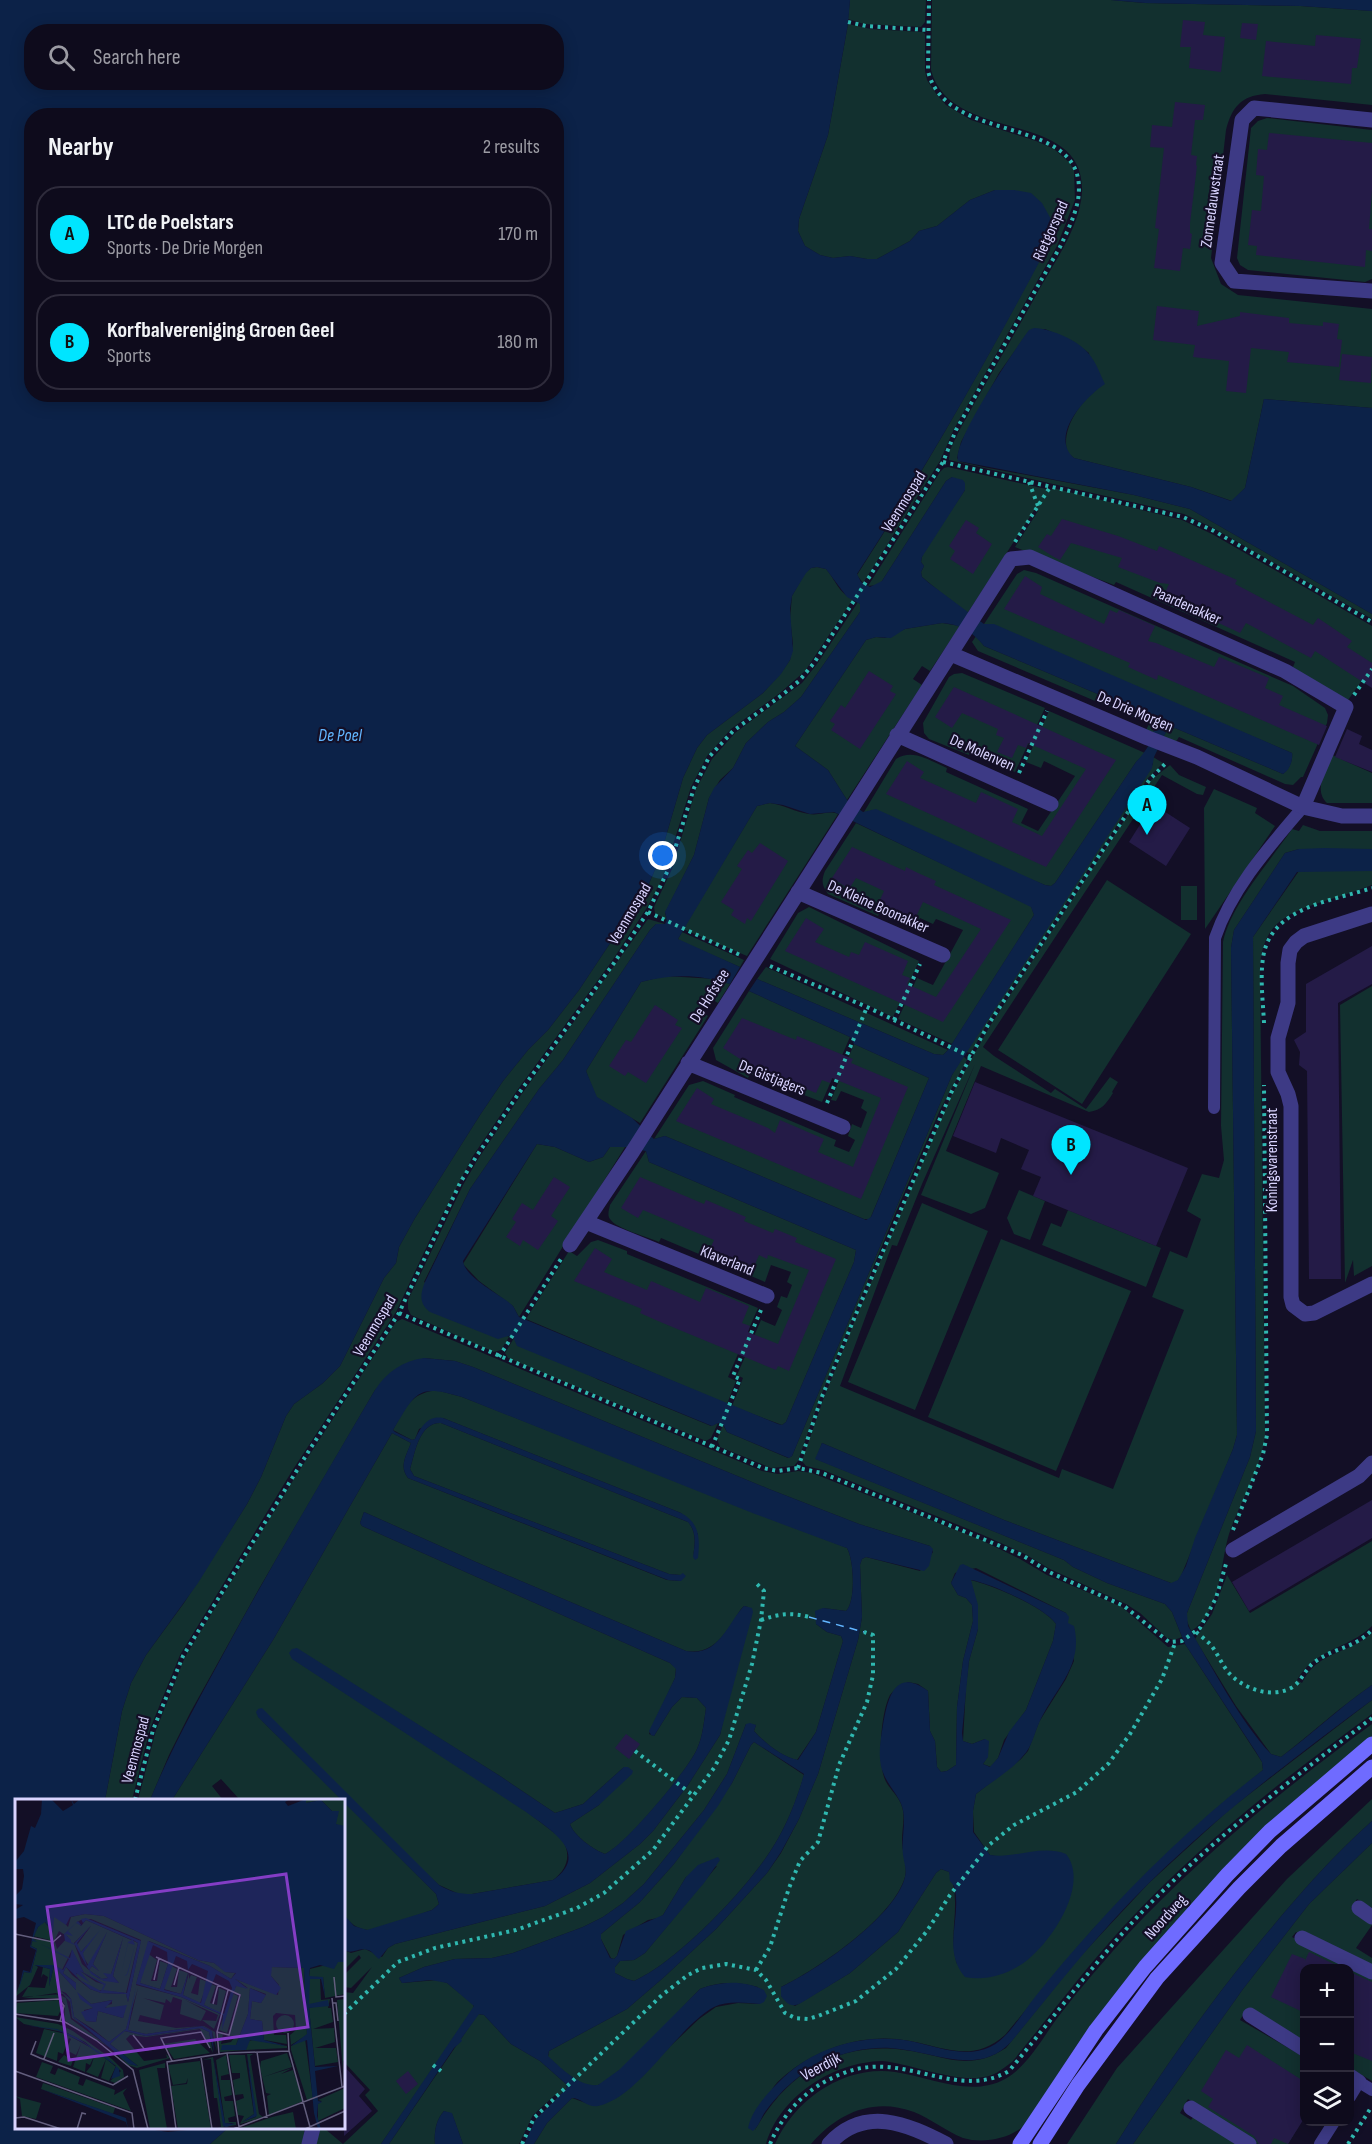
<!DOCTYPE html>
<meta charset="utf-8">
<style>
:root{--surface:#0e0b1c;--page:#1c1929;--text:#f1f3f6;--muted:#9b9ba3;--line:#2e2b3b;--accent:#00e5ff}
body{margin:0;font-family:"Sofia Sans Condensed",sans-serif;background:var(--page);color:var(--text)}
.controls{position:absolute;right:18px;bottom:18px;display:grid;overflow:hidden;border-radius:12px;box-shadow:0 3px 15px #0003}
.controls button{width:54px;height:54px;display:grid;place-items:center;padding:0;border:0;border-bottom:2px solid var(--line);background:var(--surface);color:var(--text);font:30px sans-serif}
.you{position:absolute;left:663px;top:856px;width:21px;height:21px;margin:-15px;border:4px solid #fff;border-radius:50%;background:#1a73e8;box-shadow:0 0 0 9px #1a73e833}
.badge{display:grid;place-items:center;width:39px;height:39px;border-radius:50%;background:var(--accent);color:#111;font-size:20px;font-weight:700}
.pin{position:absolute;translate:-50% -50px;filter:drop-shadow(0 2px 3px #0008)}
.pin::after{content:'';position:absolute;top:32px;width:21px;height:18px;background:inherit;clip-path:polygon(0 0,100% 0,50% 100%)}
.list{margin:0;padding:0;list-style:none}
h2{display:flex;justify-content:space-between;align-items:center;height:78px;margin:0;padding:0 24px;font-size:26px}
h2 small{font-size:20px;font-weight:400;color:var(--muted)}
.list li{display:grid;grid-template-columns:39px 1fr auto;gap:18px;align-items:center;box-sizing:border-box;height:96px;margin:0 12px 12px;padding:0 12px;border:2px solid var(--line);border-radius:24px}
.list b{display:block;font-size:22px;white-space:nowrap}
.list p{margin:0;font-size:20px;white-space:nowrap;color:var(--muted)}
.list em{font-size:20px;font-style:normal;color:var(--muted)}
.icon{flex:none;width:33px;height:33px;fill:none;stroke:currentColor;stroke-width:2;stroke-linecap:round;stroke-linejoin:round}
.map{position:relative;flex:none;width:1372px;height:2144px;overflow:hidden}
.search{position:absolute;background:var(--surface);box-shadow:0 3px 15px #0003;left:24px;top:24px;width:540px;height:66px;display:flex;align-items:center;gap:15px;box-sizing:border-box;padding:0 21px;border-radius:24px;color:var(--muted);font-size:22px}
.panel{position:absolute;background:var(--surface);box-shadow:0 3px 15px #0003;left:24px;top:108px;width:540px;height:294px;border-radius:24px}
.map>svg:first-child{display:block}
</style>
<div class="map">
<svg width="1372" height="2144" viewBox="0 0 1372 2144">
<rect width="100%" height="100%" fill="#130f26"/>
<path fill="#12302f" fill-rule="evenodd" d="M850,0H926L925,22L921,27L864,24L848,19Z
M932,0H1111L1144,3L1301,6L1372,11V105L1265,94C1241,96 1232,107 1226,130L1211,258L1221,284L1238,295L1372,309V408L1264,399L1245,488L1232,501L1191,487L1074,458L1067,452C1062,429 1077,409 1091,393L1089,353L1072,341L1045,329L1029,331L999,373L961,442L957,458L961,462L983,467L1134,495L1190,509L1372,614V619L1215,529L1184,514L949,460L950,450L959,431C985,383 1014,336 1040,288C1056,260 1080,226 1082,192C1085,107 950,145 931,70Z
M848,24L871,29L923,32L925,34V71L927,80L937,95L946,105L971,120L1036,141L1054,149L1070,163L1074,171L1075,200L1057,246L954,429L940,461L863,583L857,575C928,465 992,352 1052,236L1014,190H995L970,200L937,226L919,231L910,241L877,259H867L850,256L833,258L820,255L805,246L798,231L799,219L828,135Z
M1267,118L1372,130V279L1365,282L1248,270L1240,265L1237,258L1251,128L1258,121Z
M948,467L1051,490L1053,488L1182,520L1212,534L1372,626V666L1346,703L1293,667L1295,662L1116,582L1114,585L1015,547L1038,511L1035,509L967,614L922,577L921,572L924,566L921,562L923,552L965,490L952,477L946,481L882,581L878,585L868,586L940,472L944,468Z
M817,567L826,569C835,579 839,594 853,599L805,671L780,693L731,729L707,756L691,787L663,877L648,906L612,961L516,1092L473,1156L435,1229L396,1312L292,1471L180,1655L150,1729L132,1800H105L122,1711L131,1683L146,1655L184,1603L247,1504L261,1477L286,1416L294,1404L323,1383L340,1366L384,1278L396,1263L399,1247L415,1218L480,1115L503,1081L528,1050L548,1030L579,990L648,886L659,860L683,778L697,748L707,735L763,693L781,673L790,660L793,644L790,618L792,596L805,573L811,568Z
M1024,570L1036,573L1293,686L1325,708L1328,715L1327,723L1303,777H1301L1293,785L1285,784L1179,737L1175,743L1163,737L1167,730L1175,728L1283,774C1289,769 1293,761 1292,753L984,624L1017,574Z
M858,602L860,604V612L801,697L784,712L768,722L746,743L733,768L720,780L709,798L694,855L665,913L667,920L655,913L654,907L672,869L696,789L712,759L735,733L802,683L817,664Z
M942,623L960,626L930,671L922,666L913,679L922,685L847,800L828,770L795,746L866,640L876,637L885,638L905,629Z
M976,636L984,646L1152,717L1155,722L1154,733L1146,730L1149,724L978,651L972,642Z
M962,673L1045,708L1015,772L972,751L969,755L929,739L924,733L923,723L949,677L954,674Z
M1049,711L1145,753L1136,762L1055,883L1051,886L1045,885L864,812L896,759C913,748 930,761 947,768L946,772L1028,809L1021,823L1038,831L1075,776L1044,761L1041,768L1026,762Z
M1332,755L1372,773V803H1327C1313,790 1326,770 1332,755Z
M1153,757L1163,763L1148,778L987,1024L971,1053L966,1052L1153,764Z
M1170,765L1179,775L1206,787L1203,795L1197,794L1162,775L983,1047L994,1056L1051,1093L1055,1089L1086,1109L1110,1077L1118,1082L1112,1092L1113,1093C1106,1104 1102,1110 1089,1112L981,1066L946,1151L999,1173L985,1208L971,1214L921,1195L975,1064L922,1184L897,1246L892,1245L840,1386L1059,1478L1062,1469L1113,1489L1184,1310L1152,1297L1170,1251L1187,1258L1201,1219L1187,1211L1202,1174L1219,1178L1224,1160L1221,1126L1223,942C1230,906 1271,860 1292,829L1299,831L1303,825L1320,831H1372V849H1299L1285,853L1234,930L1231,948L1237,1435L1233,1449L1181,1576L1176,1583H1171L1004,1520L822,1443L816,1459L1064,1560L1073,1567L1107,1583L1165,1604L1172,1612L1182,1637L1174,1640L1167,1638L1140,1613L1126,1604L1050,1569L1023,1553L983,1535L823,1470L806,1466L802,1461L823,1400L857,1315L952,1094L990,1026L1106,848L1151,780Z
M1214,789L1257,808L1255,813L1275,826L1205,929L1204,808Z
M770,803C784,805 795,812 809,814C820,816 828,810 838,814L747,956L683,929L757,806Z
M856,823L1031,906L1034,915L952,1044L898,1019L917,978L933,985L963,930L936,919L933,924L920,918L915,928L880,912L878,916L828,894C822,886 821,881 825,871Z
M1299,871H1372V885C1357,890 1343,896 1328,900C1291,912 1264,920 1260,965L1265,1434C1262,1469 1240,1501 1229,1534C1220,1563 1221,1614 1191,1631L1187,1621V1613L1250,1457L1256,1431L1253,937Z
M1107,880L1191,934L1082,1104L998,1050Z
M1181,886H1197V920H1181Z
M809,907L919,961L893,1017L770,959L798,913Z
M648,919L665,924H656L650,930L563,1060L539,1089L470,1189L424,1282L509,1337L501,1350L494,1352L411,1315L408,1309V1300L463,1185L478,1159L521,1095Z
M682,932L744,960L740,967L680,941L678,939Z
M766,967L948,1050L943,1055L934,1054L757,979Z
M665,976L716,979L730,984L718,1003L708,997L700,1010L708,1016L640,1123L596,1097L586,1071L641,982Z
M1372,986V1266L1354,1276L1353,1260L1345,1283L1340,1005Z
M749,991L850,1037L822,1102L750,1074L748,1078L716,1060L713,1048Z
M854,1044L929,1078L870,1219H864L665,1136L654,1139L689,1085L703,1081L735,1095L734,1097L836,1140L834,1146L849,1152L855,1140L848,1136L852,1124L861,1128L867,1112L861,1108L864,1100L841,1091L836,1101L831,1100Z
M963,1056L967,1060L940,1110L895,1214L820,1398L798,1461L794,1466L771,1468L720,1447L717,1439L723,1425L727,1432L788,1458L792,1456L952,1075Z
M537,1144L555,1147L589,1162L603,1157L610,1147H625L519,1317L513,1306L479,1281L463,1264Z
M646,1151L649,1162L856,1250L854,1262L786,1422L782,1425L732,1406L743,1378L737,1375L761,1320L775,1326L782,1310L777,1307L781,1296L787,1298L792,1285L787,1282L791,1272L771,1265L765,1282L661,1238L659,1242C649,1237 616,1229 610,1219C607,1215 609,1210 610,1205Z
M1019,1190L1045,1201L1030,1240L1014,1234L1007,1218Z
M922,1203L988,1231L915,1410L848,1382Z
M1068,1210L1161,1248L1146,1287L1042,1245L1051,1223L1061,1227Z
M1001,1239L1131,1291L1056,1471L928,1417Z
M598,1240L627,1251V1254L758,1308L728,1377L736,1381L727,1404L526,1319L569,1251L577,1256L591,1242Z
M402,1319L762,1471L778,1474L798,1471L812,1473L981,1540L1020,1559L1047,1575L1122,1607L1168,1647L1185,1644L1262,1762L1263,1770L1212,1812L1093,1929L1005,2035C973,2063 947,2048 910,2041C869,2033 827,2045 793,2069C787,2074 777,2081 773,2088C765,2100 761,2117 755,2130C786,2074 838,2041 904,2050C944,2055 967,2073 1006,2048L1076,1961L1149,1883L1230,1809L1372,1700V1714C1283,1779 1197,1846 1122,1928C1083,1971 1049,2017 1012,2062C1005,2067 999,2072 992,2075C960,2086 915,2064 882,2061C833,2062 780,2096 766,2144H534L547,2123L572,2098L594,2106L600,2105L618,2096L699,2019L716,2007L738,2003L760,2004L758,1987C737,1982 720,1981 700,1989C682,2006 614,2085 594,2086C579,2087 558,2066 548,2057L549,2051L627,2009L663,1978L716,1929L767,1873L781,1853L799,1819L818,1774L858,1640L862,1617L860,1565L862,1559L866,1557L920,1571L933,1552L930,1546L859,1524L769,1489L473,1367L455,1361L424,1358L375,1390L260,1587L190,1713L169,1755L150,1800H138L156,1730L185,1657L297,1474L396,1322ZM976,1568L1066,1613L1074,1661L1066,1679L1039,1722L1028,1751L1021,1759L976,1794L973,1811L974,1832L990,1855L1002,1857L1047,1851L1072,1890L1060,1919L957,1964C947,1932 963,1905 949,1872L941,1869L936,1873L898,1932L850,1973L795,2006L781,1996V1987C818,1969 890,1920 904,1880C909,1867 902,1854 902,1840C902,1828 906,1815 901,1804C897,1794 887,1787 884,1777C878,1759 881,1712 890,1695C893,1690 903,1685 908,1682L918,1684L928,1691L930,1731L935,1741L937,1767L941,1772L947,1771L956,1765L957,1707L963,1661L973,1621L972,1605L966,1598L958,1595L951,1583L955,1573Z
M514,1338L599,1380L711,1426L718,1423L711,1438L706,1441L508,1358L505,1353Z
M436,1390L462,1397L847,1548C854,1560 856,1601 846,1611L823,1608L816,1624L827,1632L841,1636L843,1641L816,1732L797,1760C782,1757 765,1743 754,1731L756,1725L746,1724L727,1774L704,1810L644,1884L623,1903L603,1917L583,1927L513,1953L492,1958L455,1959L424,1967L399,1978L402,1983L437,1980L447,1983L473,2004L474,2008L381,2144H314L317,2128H324L343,2144L378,2111L365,2095L370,2090L344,2062V1992L353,1993L372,1967L351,1988L344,1987V1975L361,1958L359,1955L344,1970V1950L351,1953L365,1949L382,1957L388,1948L395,1944L545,1906L590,1883L640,1844L653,1831L688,1785L720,1735L748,1607L744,1606L741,1609C728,1629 715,1656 686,1651L476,1562L364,1512L360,1523L362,1526L670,1663L676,1668L675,1678L649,1734L654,1736L672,1707L682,1697L697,1698L706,1708C704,1721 703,1736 697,1749C689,1769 625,1846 605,1854C594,1850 573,1835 570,1824L599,1805L624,1767L583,1804L555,1813L500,1776L394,1710L561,1838C572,1853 568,1869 553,1880L472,1894H459L439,1885L258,1717L343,1800H240L221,1779L212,1786L223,1800H172L273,1640L392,1433L411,1443C406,1456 399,1467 408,1478L667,1580L681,1581L680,1575L669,1574L414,1476L410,1469C415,1453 419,1422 441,1423L688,1522C697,1532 695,1544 693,1557L698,1534L681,1513L443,1418L419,1429L415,1439L412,1440L393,1430C405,1409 409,1394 436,1390Z
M1372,1541V1626C1347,1650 1315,1648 1297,1680L1302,1683C1317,1651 1347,1655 1372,1633V1685C1340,1707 1312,1733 1281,1757L1271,1754L1236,1706L1195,1639L1212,1614L1227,1575L1250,1613Z
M970,1580C990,1584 1045,1607 1056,1624L1053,1641L1026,1710L1004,1740L998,1758L991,1767L983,1764L988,1756L985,1739L972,1744L963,1741L966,1686L969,1661L978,1629L974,1593Z
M1372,1724V1736C1269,1822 1180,1909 1098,2016C1071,2051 1049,2090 1024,2126C1008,2139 983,2144 963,2138C946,2131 931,2119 914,2112C873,2097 838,2113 811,2144H775C795,2099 844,2065 895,2072C931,2077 970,2098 1005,2079C1028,2066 1043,2037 1058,2017C1080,1988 1104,1961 1128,1934C1202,1855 1285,1788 1372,1724Z
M754,1742L804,1775C797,1799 787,1825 773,1847C748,1888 677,1962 634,1981L627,1979L615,1973V1967L620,1961L634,1960L645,1953L717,1866L686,1877L663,1915L658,1918L648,1920L623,1935L617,1956L614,1959L611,1958L601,1939V1934L640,1902L674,1864L732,1783L751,1745Z
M1372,1799V1821C1328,1860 1291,1904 1254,1949C1204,2011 1158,2076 1116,2144H1067L1117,2068L1287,1879Z
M344,1801L436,1894L439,1904L432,1910C417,1915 381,1930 368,1930C357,1929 350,1923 344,1915Z
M1372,1843V1908L1357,1899L1351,1908L1372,1921V1925L1356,1948L1372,1958V1969L1296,1932L1292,1937L1372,1975V2081L1350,2068V1968H1304V2042L1246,2010L1240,2020L1304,2057V2117L1288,2144H1258L1188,2099L1180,2113L1191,2120L1195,2115L1240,2144H1133L1243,1989L1309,1904Z
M478,2014L484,2015L511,2044L540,2061L566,2084L567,2088L558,2097L555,2095L533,2115L519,2144H463L452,2114L444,2111C436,2120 434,2132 435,2144H389Z
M228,2128H304V2144H210Z"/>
<path fill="#0c2248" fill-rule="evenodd" d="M0,0H850L848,24L828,135L799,219L798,231L805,246L820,255L833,258L850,256L867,259H877L910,241L919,231L937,226L970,200L995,190H1014L1031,193L1042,203L1052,221L1053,236C992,352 928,465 857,574L861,582L870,587L882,581L946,481L952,477L963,480L965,483V490L922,557L921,562L924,566L921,572L922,577L929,583L984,624H994L1292,753C1293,760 1290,770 1283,774L1175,728L1167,730L1154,757L1152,768L952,1075L792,1456L789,1458L727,1432L724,1426L718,1423L712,1426L517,1346L513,1337L508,1336L498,1339L430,1312C419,1304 420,1294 425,1282L470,1189L539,1089L563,1060L650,930L656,924H665L667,920L665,912L694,855L709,798L714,788L733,768L746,743L768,722L784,712L801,697L860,612V604L847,597L826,569L817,567L811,568L806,573L792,596L790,609L793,651L790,660L781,674L763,693L707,735L697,748L683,778L659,860L648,886L579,990L548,1030L528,1050L503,1081L480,1115L415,1218L399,1247L396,1263L384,1278L340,1366L323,1383L294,1404L286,1416L261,1477L247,1504L198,1583L146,1655L131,1683L122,1711L105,1800H16V2128H142L168,2132L206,2128H228L210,2144H0ZM32,32H556V82H32ZM32,116H556V394H32ZM942,623C960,624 973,632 984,646L1152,717L1155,722C1154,738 1147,751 1136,762L1055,883L1051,886L1045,885L876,809L863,812L847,800L828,770L795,746L866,640L876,637L891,638L905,629ZM770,803L783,805L810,814L834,812L1031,907L1034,915L948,1050L943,1055L934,1054L757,979L749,991L850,1037L854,1044L929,1078L871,1217L866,1220L665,1136L654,1139L632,1118L597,1097L586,1071L641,982C672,974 699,974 730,984L740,967L678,939L757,806ZM537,1144L555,1147L589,1162L603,1157L610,1147H625L646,1151L649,1162L856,1250L854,1262L786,1422L782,1425L778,1424L519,1317C516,1313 515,1308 512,1305C500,1294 465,1278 463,1261Z
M1111,0H1372V11L1301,6L1145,3Z
M1034,328C1052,329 1078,340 1089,354C1096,362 1100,374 1105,384C1085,397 1049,436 1074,458L1191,487L1231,501L1245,488L1264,399L1372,408V614L1190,509L1134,495L958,461C952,442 1015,349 1029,330Z
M1324,848L1372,849V871L1297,872L1253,937L1256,1431L1250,1457L1187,1613L1188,1626C1212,1667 1239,1720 1271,1754L1281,1757C1312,1734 1340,1707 1372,1685V1700C1295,1757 1218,1815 1149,1883C1099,1932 1056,1987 1011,2042C977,2078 932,2050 890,2048C867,2047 844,2052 823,2062C800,2073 780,2091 765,2112C761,2118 759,2126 753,2131L748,2128C752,2109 769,2091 784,2077C817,2046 866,2033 910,2041C935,2046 965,2059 990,2047C1009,2038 1022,2013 1035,1997C1053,1974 1072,1952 1091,1931C1143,1873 1201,1817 1263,1770L1262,1762L1256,1752L1185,1644L1172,1612L1165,1604L1107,1583L1073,1567L1064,1560L815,1459L822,1443L1004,1520L1171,1583L1178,1580L1186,1566L1195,1538L1233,1449L1237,1435L1231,948L1234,930L1285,853L1299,849Z
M424,1358L455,1361L473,1367L769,1489L859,1524L930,1546L933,1549L929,1566L924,1571L866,1557L862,1559L860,1565L862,1617L858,1640L818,1774L799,1819L781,1852L767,1873L716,1929L663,1978L627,2009L549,2051L548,2056C561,2068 579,2087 598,2085L619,2070L700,1989C720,1981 744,1980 764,1990L767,1996L764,2002L760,2004C746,2003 728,2000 714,2007C677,2027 640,2097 598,2106C588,2108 581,2098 572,2098L547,2123L534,2144H524L536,2119L567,2088L566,2084L540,2061L511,2044L484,2015L479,2014L461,2039L462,2041L454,2048L389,2144H381L474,2006L447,1983L431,1980L402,1983L399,1978L424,1967L455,1959L492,1958L513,1953L583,1927L603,1917L623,1903L644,1884L704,1810L727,1774L746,1724L750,1723L756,1725L754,1731C765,1743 782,1757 798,1760L816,1732L843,1641L841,1636L827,1632L816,1624L815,1611L823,1608L846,1611C856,1601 854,1560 847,1548L841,1546L755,1514L462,1397C416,1383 416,1393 393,1430L395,1432L412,1440L415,1439C421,1427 428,1415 443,1418L681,1513C700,1523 700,1539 698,1558L695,1560L693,1557C695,1544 697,1532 688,1522L441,1423C419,1422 415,1453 410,1469L414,1476L669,1574L680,1575L683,1573L686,1576L681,1581L668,1580L408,1478C399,1466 406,1456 411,1443L392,1433L273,1640L172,1800H150C173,1744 203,1692 232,1638C278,1554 327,1472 375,1390C387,1372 402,1361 424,1358ZM754,1742L804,1774C797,1799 787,1825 773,1847C748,1888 677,1962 634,1981L627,1979L615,1973V1967L620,1961L634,1960L645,1953L704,1883L720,1860L718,1857L698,1865L686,1877L663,1915L626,1931L617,1956L614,1959L610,1958L601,1939V1934L640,1902L674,1864L718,1806L732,1783L751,1745Z
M364,1512L476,1562L686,1651C719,1657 727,1624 744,1606L752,1608L753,1612L720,1735L688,1785L653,1831L640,1844L590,1883L545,1906L395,1944L388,1948L379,1959C376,1957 372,1951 368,1950C359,1947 352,1955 344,1950V1915L354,1926L367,1930L432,1910L439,1904L436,1894L258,1717L256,1712L258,1709L262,1708L439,1885C451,1892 459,1894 472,1894L553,1880C592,1853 548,1828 526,1812L292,1659L289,1653L292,1649L297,1648L500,1776L555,1813L583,1804L624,1767H628L633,1771L632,1774L599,1805L570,1824C573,1835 594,1850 605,1854C624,1846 689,1769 697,1749C703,1736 704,1721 706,1708L697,1698L682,1697L672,1707L654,1736L651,1735L649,1731L675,1678L676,1669L670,1663L362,1526L360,1523Z
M963,1564L1066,1613L1069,1617L1068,1623L1074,1626C1084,1667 1054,1689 1039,1723C1034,1734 1032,1747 1023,1756C1011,1771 991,1782 976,1794L973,1811V1832L990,1855C1015,1859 1041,1844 1066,1854C1091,1885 1049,1946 1022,1964C1005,1975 985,1981 965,1977C942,1950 961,1920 955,1889C955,1886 952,1884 950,1881C949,1878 950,1875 949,1872L941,1869L936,1873L898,1932L850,1973L801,2003C791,2008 787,2004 781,1996V1987C816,1971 896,1916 905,1877C907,1869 904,1863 903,1855C901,1840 906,1824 903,1810C900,1795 885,1784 881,1766C878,1752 881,1738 883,1725C888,1697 895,1667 928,1691L930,1731L935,1741L937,1767L941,1772L947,1771L956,1765L957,1707L963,1661L973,1621L972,1605L966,1598L958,1595L951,1583L960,1565ZM971,1580C990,1583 1046,1608 1056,1624L1053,1641L1026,1710L1009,1732L998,1758L990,1767L983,1764L988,1757L989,1741L985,1739L972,1744L963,1741L962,1733L969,1661L978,1629V1605Z
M1372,1821V1843L1309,1904L1243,1989L1133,2144H1116C1158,2076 1204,2011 1254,1949C1291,1904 1328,1860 1372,1821Z
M444,2111L452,2113L463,2144H435C434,2132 436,2120 444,2111Z"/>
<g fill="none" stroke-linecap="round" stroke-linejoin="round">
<path stroke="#62b6ff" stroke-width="1.5" stroke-dasharray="8 6" stroke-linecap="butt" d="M809,1617L864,1632"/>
</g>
<path fill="#241b47" d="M1183,20L1205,22L1203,35L1225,37L1221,72L1189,68L1191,47H1180Z
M1242,23L1258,24L1256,40L1240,38Z
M1316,35L1361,39L1357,68H1352L1351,84L1262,76L1266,41L1315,46Z
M1175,102L1205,105L1203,120H1195L1191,155L1197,156L1196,165L1197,166L1190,223V233L1192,234L1190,249L1183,248L1180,271L1154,268L1159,229L1155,228L1164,148L1150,147L1152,125L1172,127Z
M1269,133L1372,143V191L1369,229H1372V251L1366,250L1365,267L1256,255L1257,246L1248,245L1252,210L1261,211L1264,176L1256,175L1258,149L1267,150Z
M1157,306L1199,311L1197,326L1240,316V312L1289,318V323L1323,326V322L1339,324L1337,339L1342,340L1339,367L1287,362L1289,352L1251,348L1246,393L1226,391L1229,361L1193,357L1195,345L1153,340Z
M1342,354L1372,357L1371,383L1339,380Z
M1062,519L1118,536L1157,551L1159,546L1237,580L1235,584L1313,625L1318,618L1352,641L1347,647L1372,663V688L1315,651L1311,658L1246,623L1240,633L1163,597L1169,584L1160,583L1118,567L1122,558L1071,543L1060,560L1054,557L1038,547L1047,534L1051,536Z
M966,520L979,528L976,533L992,544L973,574L950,559L955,551L949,546Z
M1025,576L1042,587L1040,594L1104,624L1110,610L1117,613L1119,610L1155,626L1148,641L1156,643L1214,667L1219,657L1269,678L1265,688L1283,696L1279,705L1327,726L1319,745L1158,675L1157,680L1128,667L1130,663L1004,609Z
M869,671L893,686L890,691L896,694L860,749L831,730L835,724L830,721L841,705L845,708Z
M954,687L1116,760L1046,867L886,794L907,761L924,772L920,778L976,803L981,792L1018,809L1012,822L1042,836L1086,769L1028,743L1026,748L1018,745L1012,758L997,752L1004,738L996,735L998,729L962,713L952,728L935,717Z
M1347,729L1362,736L1359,744L1372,750V772L1335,757Z
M1153,804L1190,828L1166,866L1129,842Z
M760,843L788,861L751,921L747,918L745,924L731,915L734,910L721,902L742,869L737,866L748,850L752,853Z
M852,847L905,871L906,867L918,873L936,881L934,885L1011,920L943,1022L785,951L806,918L824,929L815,942L849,957L851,952L859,955L865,942L908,961L902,975L910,978L907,984L936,997L981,929L923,902L914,921L878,904L884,891L856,878L849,889L832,878Z
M1372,946V984L1338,1003L1341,1279H1309L1307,1071L1299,1065L1300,1052L1294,1040L1306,1032V984Z
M655,1005L678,1020L675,1025L682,1028L646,1083L628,1072L625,1076L609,1066L626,1040L631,1042Z
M742,1018L796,1040L797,1036L853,1059L851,1063L908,1087L861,1199L676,1121L697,1088L714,1099L711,1104L768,1128L775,1133L780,1120L824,1139L818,1152L853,1167L881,1098L832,1078L830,1083L822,1080L816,1093L766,1072L765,1075L723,1048Z
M975,1082L1188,1168L1156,1246L1033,1196L1041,1177L1021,1169L1029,1150L1001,1138L996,1153L953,1136Z
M554,1177L570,1187L551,1216L558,1221L538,1250L523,1240L520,1246L506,1237L516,1222L512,1219L522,1203L533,1210Z
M640,1177L704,1204L706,1200L746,1217L744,1221L773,1233L775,1229L797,1238L795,1242L836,1259L789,1371L778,1366L776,1370L658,1321L640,1313L642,1309L574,1281L595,1248L612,1259L604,1272L647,1290L651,1281L700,1302L706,1288L749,1306L742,1323L750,1326L748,1332L778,1344L809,1270L768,1255L767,1259L759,1255L753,1269L709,1251L714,1240L643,1210L638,1218L621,1208Z
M1372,1500V1538L1249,1611L1232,1582Z
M626,1734L640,1744L629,1759L615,1748Z
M1309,1952L1342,1968H1305V2013L1271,1997L1292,1954L1305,1959V1961Z
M1350,1972L1372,1982V2061L1350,2052Z
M1247,2045L1305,2082V2117L1288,2144L1274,2138L1271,2144H1259L1254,2136L1208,2107L1213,2099L1201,2091L1226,2050L1239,2058Z
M344,2066L365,2089L359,2096L372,2111L344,2136Z
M408,2071L418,2084L406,2094L396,2081Z"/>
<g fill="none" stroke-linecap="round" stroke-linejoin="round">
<path stroke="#2fb8b0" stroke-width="4" stroke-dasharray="3 4.5" stroke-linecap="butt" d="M848,22L866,26L928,30
M943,462L1183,517L1214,531L1372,622
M1029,482L1038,506
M1015,542L1050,487
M1354,695L1372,669
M1019,773L1047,711
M648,912L740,955
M770,966L867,1007L971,1057
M894,1020L920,964
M1264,1023C1263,1002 1260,979 1263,958C1270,907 1332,901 1372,888
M827,1103L867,1007
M399,1313L763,1468L778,1471L798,1468L822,1473L1022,1555L1049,1572L1124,1606L1169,1642L1182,1641L1200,1628L1216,1598L1226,1564
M499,1357L561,1259
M712,1447L740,1379L733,1376L761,1310
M798,1468L821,1399L856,1314L951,1093L988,1025L1081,883L1150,779L1166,763
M1233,1530L1263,1454L1267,1435L1264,1085
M761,1620C778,1614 791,1612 809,1617
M1196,1632C1201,1636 1206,1640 1210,1644C1217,1652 1221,1663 1228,1672C1242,1688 1270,1699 1291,1688C1302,1682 1305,1668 1316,1661C1336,1647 1353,1649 1372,1630
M635,1751L694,1796
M135,1800L153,1730L183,1656L310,1449L399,1313L460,1183L476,1157L519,1093L614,963L648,912L669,868L694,788L709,757L733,731L782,695L799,681L814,663L943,462L956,430L1060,247C1067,232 1075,216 1078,200C1092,111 946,148 928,71L929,0
M756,1970L770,1947L789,1888L800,1861L818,1842L839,1765L867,1702L873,1675V1635L864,1632
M344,2014L398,1962L435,1948L516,1930L577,1908L604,1893L653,1850L714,1768L729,1740L752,1664L761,1620L764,1591L755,1582
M433,2065L441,2071
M522,2144L534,2118L662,1995L688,1975L702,1968L726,1964L756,1970L766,1980L785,2013L795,2018L808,2019L818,2016L856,2001L896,1969L927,1931L950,1895L989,1845L1014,1825L1077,1792L1109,1763L1130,1734L1162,1679L1175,1643
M770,2144C780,2120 797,2099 819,2085C834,2076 853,2068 870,2067C918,2063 964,2097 1009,2071C1053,2018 1094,1963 1141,1913C1211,1840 1292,1779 1372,1718
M1348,2144L1372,2106"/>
<path stroke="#3d3a85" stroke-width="12" d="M1214,1108L1215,938C1232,888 1269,847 1303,807
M1350,2097L1359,2082L1372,2090
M1320,2144L1334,2122"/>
<path stroke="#3d3a85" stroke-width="15" d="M1359,1908L1372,1917
M1302,1938L1372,1972
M1250,2015L1304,2049
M1350,2076L1359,2082
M1191,2108L1249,2144"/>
<path stroke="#3d3a85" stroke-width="15" d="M1372,120L1254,108L1242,120L1222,263L1234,281L1372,291
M951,654L1148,738L1197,757L1303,807L1342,816H1372
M897,735L1051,804
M798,892L943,955
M1372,914L1304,936L1296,942L1290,950L1288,963V1003L1278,1038V1072L1288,1094L1291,1106V1297L1293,1305L1305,1314L1314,1313L1372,1284
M688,1063L843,1127
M586,1222L767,1296
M570,1245L633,1151L1011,559L1030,557L1285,671L1346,707L1303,807
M1233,1550L1359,1476L1372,1463
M309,2144L313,2128"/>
<path stroke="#3d3a85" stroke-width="15" d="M829,2144C865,2105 907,2124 946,2144"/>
<path stroke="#6f6bff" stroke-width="15" d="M1020,2144L1096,2030L1145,1967L1227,1875L1270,1831L1372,1744
M1040,2144L1078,2085L1157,1978L1239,1888L1281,1846L1372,1767"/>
</g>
<g text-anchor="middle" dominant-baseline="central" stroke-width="4.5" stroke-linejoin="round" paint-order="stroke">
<g font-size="16" fill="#d9d4ff" stroke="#130f26">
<text transform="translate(1213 201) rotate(-82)">Zonnedauwstraat</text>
<text transform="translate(1051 231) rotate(-66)">Rietgorspad</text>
<text transform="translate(904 502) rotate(-58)">Veenmospad</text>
<text transform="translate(1187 606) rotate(24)">Paardenakker</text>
<text transform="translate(1135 712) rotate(23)">De Drie Morgen</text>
<text transform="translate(982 753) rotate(24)">De Molenven</text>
<text transform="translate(878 907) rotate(24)">De Kleine Boonakker</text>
<text transform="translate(630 914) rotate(-59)">Veenmospad</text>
<text transform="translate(710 996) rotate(-58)">De Hofstee</text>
<text transform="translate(772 1078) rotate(22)">De Gistjagers</text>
<text transform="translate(1272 1160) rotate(-90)">Koningsvarenstraat</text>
<text transform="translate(727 1261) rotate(22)">Klaverland</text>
<text transform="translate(375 1326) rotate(-59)">Veenmospad</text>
<text transform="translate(136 1750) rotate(-75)">Veenmospad</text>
<text transform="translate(1166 1917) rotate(-48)">Noordweg</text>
<text transform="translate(821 2067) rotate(-28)">Veerdijk</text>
</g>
<g font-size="18" font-style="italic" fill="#62b6ff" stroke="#130f26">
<text x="340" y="735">De Poel</text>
</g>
</g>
<g transform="translate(15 1799)">
<rect width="330" height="330" fill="#130f26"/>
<path d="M291,0H330V30L321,25L317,12L306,1L291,4ZM70,115L89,117L183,161L199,164L211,173L220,174L216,180L195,167L134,142L123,178L121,186L166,198L205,215L199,230L187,221L201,222L203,216L170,201L191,212L186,222L165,215L167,201L158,198L156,204L151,200L150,204L128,199L149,206L145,221L125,216L123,222L161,229L189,227L200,233L202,253L197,232L187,227L131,235L113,231L123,189L111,230L94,243L78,230L59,218L56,200L51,194L46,192L55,200L59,219L84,236L115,265L123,267L95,245L109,232L131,237L186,229L194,233L198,254L185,230L131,238L115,236L111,240L129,262L152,259L151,255L155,259L122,269L113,266L84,237L57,219L55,203L48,195L7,198L13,188L30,189L33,178L28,175L26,179L28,168L35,170L34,187L39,167L61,191V184L48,174L51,168L57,176L75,190L86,194L111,195L113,203L126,141L76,120H68L62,123L66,127L71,121L123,144L111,194L82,191L67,183L60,176L65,172L81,183L91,186L69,174L57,151L47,171L39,166H20L23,168L15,186L0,198L9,173L16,174L22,150L16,147L18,140L40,143L42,150L53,138L44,132L39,142L18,137L23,128L29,122L38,133V118H44L53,128L56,118ZM76,127L62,146L66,153L72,146L67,156L74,167L92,133L78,165L84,172L77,167L74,171L87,180L93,179L90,175H96L108,139L98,177L104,184L83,179L67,165L59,144ZM62,193L76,205L97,201V205L88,207L92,209L90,213L107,218L110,210L108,219L83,212L81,223L71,222L69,211L78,209ZM132,154L142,161L136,182H142L145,162L153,165L145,190L125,184ZM323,163H330V195L310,199L308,178H294L295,170ZM155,166L162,170L156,188H162L164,171L173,174L166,195L149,190ZM256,168L289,169L292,236L276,246L275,236L281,231L280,216L261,214L258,217L259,236H271L272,245L249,241L247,222L235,220L237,202L246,204L251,195L235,189L233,215L221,246H207L230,251L205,253L203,235H208L206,245L216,243L219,239L214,236L226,196L218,192L222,186L233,189L220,180L263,196L264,186L256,177ZM174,174V180L176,176L182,178L176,194L183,196L185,180L193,183L185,204L168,196ZM305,179L306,201L315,200L313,209H316L318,223L298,230L319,229L320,243L300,249H321L323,263L300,267L294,209L308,205H294V180ZM194,184L201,187L195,204L202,206L204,189L211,192L205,214L189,206ZM41,194L51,199L56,220L94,248L49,221L50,206L45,199H7ZM217,194L223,197L212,234L204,231ZM330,200V261L328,262L329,284L322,201ZM43,201L47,208L43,217L0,214L2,204ZM261 225a9 9 0 1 1 18 0a9 9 0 1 1-18 0ZM0,218L43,225L58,232L97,260L108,271L109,278L100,284L95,282L106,272L70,243L52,234L9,225ZM29,230L51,235L80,251L101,267L94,282L86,279L91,260L83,278L71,273L76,267L80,255L75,266L71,264L70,273L58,268L66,245L61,256L51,251L49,256L58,261L56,267L43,263L49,256L56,240L54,239L48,255L43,253L42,262L21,254ZM180,240L195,254L159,260L149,245ZM290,240L298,300L292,301L276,251V247ZM239,241L272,247V249L231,251L232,242ZM272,254L277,268L248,278L277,269L266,275L278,271L288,302L254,316L252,297L256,295L251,294L245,269L246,262ZM232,255H238L235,257L244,315L248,318L225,325L229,317L223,316L221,302L229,299L228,295L220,296L218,281L225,279V274H217L214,256H230L239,315L227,323L241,318ZM211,256L214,275L206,277V281H215L217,296L209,298L210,302H218L220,317L213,319L214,323H221V326L199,330L206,328L202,299H199L196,260L188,261L198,258L209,328L219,324H210L201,261ZM185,262L196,330H163L156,287L172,285L173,279L171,284L158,286L153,266ZM27,263L38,267L35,274L40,276L43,269L65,278L63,285L68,287L71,280L100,291L99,296L112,289L108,294L116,312L21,278ZM150,264V269H142L152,330H135L124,271ZM28,284L100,309L98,315L26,290ZM330,289V309L303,322V305L307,302L303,301ZM0,297L26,304L21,320L7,317L5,300ZM278,313L281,330H223L257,318Z" fill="#12302f" fill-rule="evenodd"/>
<path d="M27,0H36L48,12L58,6L56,0L59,5L65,0H275L270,3L273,7L291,0V4L306,1L317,12H324L321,25L330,27V163H323L319,170L305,166L295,169L294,177L308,178L310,198L306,180H295L294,205L313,201L314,207L294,209L300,268L323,267L300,272L303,302L307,303L303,305L302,317L306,330H303L299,314L292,241L276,247L292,235L289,169L257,168L256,177L266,189L261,196L220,180L233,190L221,187L207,231L208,216L166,198L121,185L133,142L195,167L216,180L221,174L210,173L199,164L183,161L89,117L70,115L55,118L51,126L39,118L38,134L30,123L23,128L18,140L22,143L17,142L16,147L22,150L16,174L9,173L3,193L8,171L15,173L21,151L15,148L21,124L9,118L0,120V111L8,106L0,105V97L7,90L9,77L8,70H0V63L9,52L16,27L20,29L26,15ZM138,146L152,153L153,165L145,190L125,184ZM161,157L172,162L173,171L177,165L193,172L186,204L168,196L173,174L166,195L149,191ZM201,175L214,182L217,189L209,215L189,206ZM71,119L126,142L113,203L111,195L86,194L75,190L51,168L48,174L61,184V191L39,167L34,187L35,170L19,166H39L48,171L54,160L26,145L55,159L57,150L69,174L91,185L88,191L112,194L123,144L118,141L120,146L113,174L112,176L109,177L112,175L120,146L113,144L106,176L113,143L117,141L71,121L68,124L66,120ZM65,172L89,186L86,192L63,180L61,174L75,184ZM63,122L67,127L61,124L53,132L58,137L50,135L56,141V143L59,145L76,126L62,144L66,153L85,131L68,154L72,167L92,133L78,165L84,172L77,167L74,171L87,180L93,179L88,174L96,175L108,139L98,177L104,184L89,182L76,175L60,146L50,142L49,135ZM121,188L113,231L131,235L187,227L197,232L199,253L194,233L186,229L131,237L110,232L95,245L123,267L114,265L58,218L55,200L46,192L56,200L59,218L94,243L111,230ZM235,189L251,196L246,204L237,202L235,220L247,222L249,241L271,247L235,241L231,251H206L207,246H221L233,215ZM62,193L76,205L98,201L90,209L112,206L108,219L83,212L81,223L71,222L66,213L78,209L65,200ZM9,226L42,230L61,238L93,259L104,270L105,277L96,280L101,267L69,244L42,231ZM232,255L242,317L227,323L239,315ZM198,257L210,324L220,325L211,328L208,327ZM26,290L111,319L113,330L111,323Z" fill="#0c2248" fill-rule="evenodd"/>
<path fill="none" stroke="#625e7d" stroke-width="1.5" d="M0,135L38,143L46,136M141,158L225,196L214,236L202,233M319,178L321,198L330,197M139,181L144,159M159,186L164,168M317,199L327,288M0,202L44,200L49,207L45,222M318,204H321L323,222M198,205L203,186M0,215L50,223L81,241L118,271L133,330M273,234L274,252L295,328M118,236L130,251L150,248M21,242L16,255L25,259L98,286L113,277M242,253L252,319M212,254L224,328M204,255L202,233L213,191M186,258L197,330M29,260L39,234M157,262L146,239L186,233L195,249M0,272L117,314L119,330M0,319L9,318L46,330M62,330L67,314L71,315M161,330L152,263L212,254L274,252M218,330L330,287M290,330L330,312"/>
<path fill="#843dc5" fill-opacity="0.15" stroke="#843dc5" stroke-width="3" d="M271,75L293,228L54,261L32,108Z"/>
<rect width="330" height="330" fill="none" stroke="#d9d4ff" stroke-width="3"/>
</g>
</svg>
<div class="controls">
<button>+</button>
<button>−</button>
<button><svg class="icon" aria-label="layers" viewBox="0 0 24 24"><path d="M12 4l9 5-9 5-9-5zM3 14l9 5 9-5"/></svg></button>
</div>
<div class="you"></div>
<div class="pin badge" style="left:1147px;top:835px">A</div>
<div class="pin badge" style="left:1071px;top:1175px">B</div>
<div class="search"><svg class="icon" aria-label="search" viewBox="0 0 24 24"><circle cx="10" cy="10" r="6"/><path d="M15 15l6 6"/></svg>Search here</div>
<section class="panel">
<h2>Nearby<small>2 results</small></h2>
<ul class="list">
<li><span class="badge">A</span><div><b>LTC de Poelstars</b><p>Sports · De Drie Morgen</p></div><em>170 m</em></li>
<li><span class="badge">B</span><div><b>Korfbalvereniging Groen Geel</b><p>Sports</p></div><em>180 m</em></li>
</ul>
</section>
</div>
